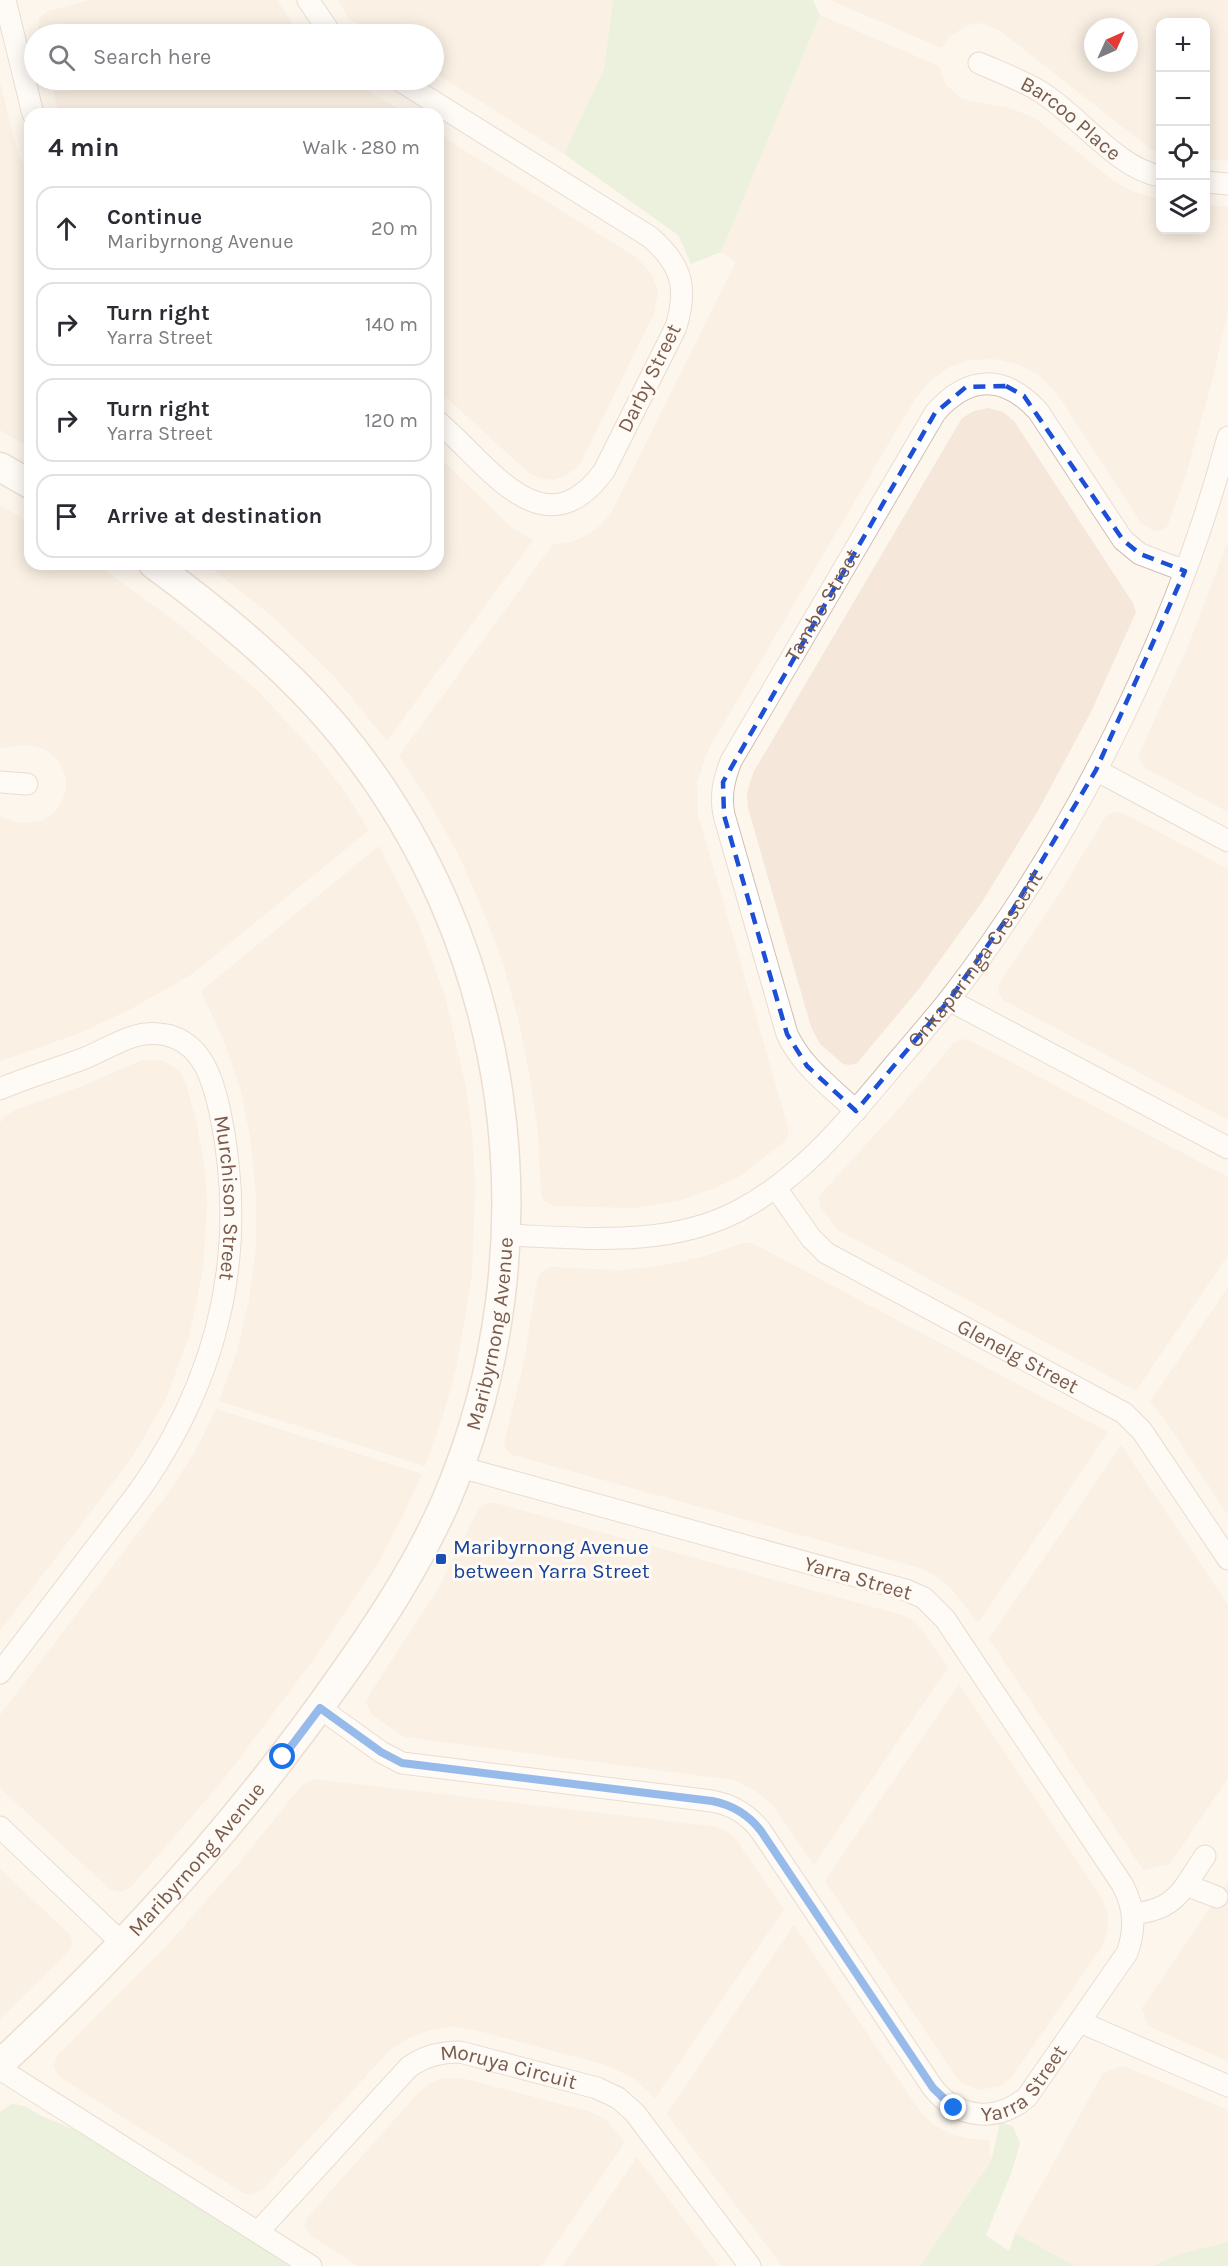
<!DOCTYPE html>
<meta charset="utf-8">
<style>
:root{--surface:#fff;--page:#f7f7f7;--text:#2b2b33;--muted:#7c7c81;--line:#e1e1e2}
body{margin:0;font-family:Karla,sans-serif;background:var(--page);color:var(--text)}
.controls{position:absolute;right:18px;top:18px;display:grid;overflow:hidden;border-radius:12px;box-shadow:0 3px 15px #0003}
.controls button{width:54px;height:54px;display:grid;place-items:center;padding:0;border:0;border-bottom:2px solid var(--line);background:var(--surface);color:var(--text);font:30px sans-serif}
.compass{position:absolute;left:1084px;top:18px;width:54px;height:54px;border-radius:50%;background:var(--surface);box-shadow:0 3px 15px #0003;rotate:45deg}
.stop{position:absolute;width:18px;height:18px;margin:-14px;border:4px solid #1a73e8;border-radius:50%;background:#fff}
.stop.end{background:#1a73e8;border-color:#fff;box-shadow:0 2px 6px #0008}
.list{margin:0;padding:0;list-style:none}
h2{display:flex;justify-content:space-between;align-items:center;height:78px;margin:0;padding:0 24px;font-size:26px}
h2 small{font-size:20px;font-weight:400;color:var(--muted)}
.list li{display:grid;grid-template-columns:39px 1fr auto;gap:18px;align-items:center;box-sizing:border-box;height:84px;margin:0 12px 12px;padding:0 12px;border:2px solid var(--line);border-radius:18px}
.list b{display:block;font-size:22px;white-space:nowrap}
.list p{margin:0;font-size:20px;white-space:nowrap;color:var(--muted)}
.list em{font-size:20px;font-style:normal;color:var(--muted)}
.icon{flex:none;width:33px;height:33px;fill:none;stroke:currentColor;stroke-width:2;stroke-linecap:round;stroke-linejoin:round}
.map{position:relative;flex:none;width:1228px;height:2266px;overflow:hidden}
.search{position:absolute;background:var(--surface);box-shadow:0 3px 15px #0003;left:24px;top:24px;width:420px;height:66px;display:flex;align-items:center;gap:15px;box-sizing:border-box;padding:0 21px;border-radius:33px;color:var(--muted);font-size:22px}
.panel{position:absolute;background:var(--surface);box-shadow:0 3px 15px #0003;left:24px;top:108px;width:420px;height:462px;border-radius:18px}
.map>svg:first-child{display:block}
</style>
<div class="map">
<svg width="1228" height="2266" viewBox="0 0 1228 2266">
<rect width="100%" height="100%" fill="#fdf6ec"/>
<path fill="#f5e8da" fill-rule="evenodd" d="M90,0H277L300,34H39L38,28L40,17L48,11Z
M338,0H613L604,69L564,154L434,72V34H375L349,19Z
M830,0H1228V161L1206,159V22H1160V153L1152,150L999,30L980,23L968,25L949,37L942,48ZM1093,27H1129V63H1093Z
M820,15L939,66L946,85L962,99L1012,109L1035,118L1114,181L1131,191L1160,199V230H1206V205L1228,207V310L1212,381L1186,474L1167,527L1161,530L1154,531L1141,523L1058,395L1038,374L1017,364L994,359L970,360L949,367L930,381L915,399L708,750L697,782L698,815L789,1131L785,1141L740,1176L715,1188L678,1201L635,1208L554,1206L543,1200L541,1193L538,1132L529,1072L517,1014L503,963L482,908L458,854L429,802L399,756L553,544L571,542L586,536L601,525L612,511L736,262L721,252Z
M50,80H351L406,114H59Z
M0,83L18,153L30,174V448L0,430Z
M438,134L637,258L651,273L658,292L654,313L582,460L575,469L565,476L553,480L540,478L530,474L438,390Z
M988,408L1003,412L1014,421L1133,603L1136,612L1092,710L1039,809L982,902L919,989L857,1063L850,1065L843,1064L820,1044L811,1027L748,808L747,793L753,773L962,418L974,411Z
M438,456L512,528L533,540L387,741L334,676L273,617L206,564H438Z
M0,505L30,523V564H96L175,621L257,690L316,754L344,791L369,830L192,974L129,1010L80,1033L0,1061V817L20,823L41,821L53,814L61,803L66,791V777L59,761L45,749L30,745L0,748Z
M1228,541V812L1145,768L1140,762L1139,754L1189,644Z
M1114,812L1123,813L1228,869V1120L1003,1000L998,992L1000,982L1051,907L1106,816Z
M379,846L417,920L445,996L466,1088L472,1132L475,1184L472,1275L456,1369L441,1421L425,1466L219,1401L237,1352L249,1300L256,1248V1195L251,1143L241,1091L224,1041L201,991Z
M962,1039L971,1041L1228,1177V1255L1136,1391L838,1230L820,1207L819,1196L894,1114L953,1044Z
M142,1060H162L179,1071L186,1083L197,1126L204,1164L207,1201L203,1270L189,1336L166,1399L133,1456L0,1631V1123L4,1117L15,1110L80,1087Z
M743,1243H752L1108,1432L978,1623L951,1588L937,1577L920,1568L513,1455L507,1450L504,1444L524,1362L537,1280L540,1273L551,1267L620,1270L659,1266L702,1257Z
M1228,1287V1515L1163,1417L1150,1402Z
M216,1409L422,1474L402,1517L378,1563L313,1660L223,1780L130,1888L120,1892L111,1890L0,1788V1715L169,1492L196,1450Z
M1121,1445L1228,1605V1778L1170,1864L1143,1870L989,1639Z
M486,1503H495L902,1615L913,1621L921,1629L948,1667L814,1865L772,1804L754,1790L734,1780L404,1737L371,1714L366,1702L369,1695L437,1591L478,1510Z
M959,1684L1101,1897L1108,1913V1928L1103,1945L1011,2078L1000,2086L980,2090L962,2083L954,2074L825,1881Z
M315,1779L711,1826L722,1829L734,1837L784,1909L655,2098L633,2078L606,2065L472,2029L450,2027L430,2030L409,2038L389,2051L262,2190L251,2195L243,2193L58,2076L54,2067L56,2057L169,1943L235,1868L303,1784Z
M0,1869L68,1933L72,1940L71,1949L0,2019Z
M1228,1882V2061L1148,2026L1142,2008Z
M794,1925L921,2113L934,2125L951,2134L970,2139L989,2140L991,2161L920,2266H782L667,2114Z
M1124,2066L1228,2110V2242L1179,2254L1152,2266H1075L1015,2233L1103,2073Z
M443,2078H461L591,2112L605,2119L625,2142L541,2266H358L310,2235L305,2228L306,2219L419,2092L429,2084Z
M637,2157L719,2266H563Z"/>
<path fill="#d8ecc9" d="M613,0H813L820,15L721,252L691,264L678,235L564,154L604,69Z
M11,2104C31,2105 31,2112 46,2118C59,2123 70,2127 82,2134L297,2266H0V2112Z
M1000,2122L1013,2126L1020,2143L1012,2171L986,2235L1009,2251L1015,2233L1075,2266H920L991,2161Z
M1228,2242V2266H1152L1179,2254Z"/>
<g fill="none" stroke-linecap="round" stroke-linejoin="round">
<defs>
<g id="street">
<path d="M5,0L33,114"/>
<path d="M308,0L331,34"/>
<path id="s1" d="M979,63C999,72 1022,80 1041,92C1078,115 1118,169 1160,176"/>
<path d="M399,80L650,237C682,265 688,287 676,327L604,471C543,554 488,463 438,422"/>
<path d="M1206,182L1228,184"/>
<path d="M1096,770L1228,841"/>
<path d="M0,782L27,784"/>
<path d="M949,1000L1228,1148"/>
<path id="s2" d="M0,1089C27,1077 57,1069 85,1058C102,1051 118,1041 135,1036C145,1033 156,1033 167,1035C203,1044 213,1080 220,1112C249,1251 220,1376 139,1491L0,1673"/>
<path id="s3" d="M856,1111C830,1086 802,1067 787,1034L724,815C720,795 724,779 731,761L935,413C968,375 1004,374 1038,411L1123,540L1140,554L1185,571"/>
<path id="s4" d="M776,1188L811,1238L826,1253L1124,1413L1142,1431L1228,1559"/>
<path id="s5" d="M507,1235C584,1238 667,1248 738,1211C803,1177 849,1119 895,1064C913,1043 931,1022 948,1001C1073,841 1176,633 1228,437"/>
<path id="s6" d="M320,1708L381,1752L402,1763L712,1801C733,1805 748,1814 761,1831L933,2088C958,2119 997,2123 1027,2097L1127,1953C1136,1929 1135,1907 1122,1884L945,1619L924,1598L906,1590L460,1467"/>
<path d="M0,1827L123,1944"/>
<path d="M1186,1885L1205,1856"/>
<path d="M1133,1914C1157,1911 1171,1906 1186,1885L1217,1897"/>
<path d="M1080,2022L1228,2086"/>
<path d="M0,2069L311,2266"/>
<path id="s7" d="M258,2232L409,2067C425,2056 440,2052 460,2052L597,2088L618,2098L635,2113L750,2266"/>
</g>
<g id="secondary">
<path d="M0,467L30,484"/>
<path id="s8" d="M0,2064C126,1947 240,1821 339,1680C379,1624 417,1566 445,1503C556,1246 515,939 334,725C281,663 218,612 153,564"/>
</g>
</defs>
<use href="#street" stroke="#d1beb0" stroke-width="23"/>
<use href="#secondary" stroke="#d6c0b0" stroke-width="31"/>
<use href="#street" stroke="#fff" stroke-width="21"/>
<use href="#secondary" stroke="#fff" stroke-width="28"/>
</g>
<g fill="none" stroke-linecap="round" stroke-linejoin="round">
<path stroke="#1a73e8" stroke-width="8" d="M283,1757L320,1708L381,1752L402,1763L712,1801C733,1805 748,1814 761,1831L933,2088L954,2108"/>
</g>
<path d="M0 0H1228V2266H0ZM1006,386L1024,396L1123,540L1140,554L1185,571L1096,770L1012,911L949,1000L856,1111L807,1066L787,1034L724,815L723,782L935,413L966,387Z" fill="#fdf6ec" fill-opacity=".55" fill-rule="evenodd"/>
<path fill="none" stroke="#1d4ed8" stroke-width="4.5" stroke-dasharray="12 8" stroke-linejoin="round" d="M1006,386L1024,396L1123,540L1140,554L1185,571L1096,770L1012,911L949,1000L856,1111L807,1066L787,1034L724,815L723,782L935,413L966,387Z"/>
<rect fill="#1a4fb4" stroke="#fffaf3" stroke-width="2" x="435" y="1553" width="12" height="12" rx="3"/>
<g text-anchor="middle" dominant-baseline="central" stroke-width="6" stroke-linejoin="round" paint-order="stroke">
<g font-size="21" fill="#7a5c4d" stroke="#fffaf3">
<text stroke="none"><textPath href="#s1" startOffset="108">Barcoo Place</textPath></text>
<text transform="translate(649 378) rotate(-64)">Darby Street</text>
<text stroke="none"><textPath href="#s3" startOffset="568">Tambo Street</textPath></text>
<text stroke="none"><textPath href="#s5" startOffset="584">Onkaparinga Crescent</textPath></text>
<text stroke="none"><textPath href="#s2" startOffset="363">Murchison Street</textPath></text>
<text stroke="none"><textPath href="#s8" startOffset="896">Maribyrnong Avenue</textPath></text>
<text stroke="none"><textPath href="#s4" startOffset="300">Glenelg Street</textPath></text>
<text transform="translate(858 1578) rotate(16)">Yarra Street</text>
<text stroke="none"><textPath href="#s8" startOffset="284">Maribyrnong Avenue</textPath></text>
<text stroke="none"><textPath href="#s7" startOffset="328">Moruya Circuit</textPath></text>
<text stroke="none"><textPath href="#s6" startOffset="891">Yarra Street</textPath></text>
</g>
<g font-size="21" fill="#164399" stroke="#fffaf3" text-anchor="start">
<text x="453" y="1547">Maribyrnong Avenue<tspan x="453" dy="24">between Yarra Street</tspan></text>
</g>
</g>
</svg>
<div class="controls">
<button>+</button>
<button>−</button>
<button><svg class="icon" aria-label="locate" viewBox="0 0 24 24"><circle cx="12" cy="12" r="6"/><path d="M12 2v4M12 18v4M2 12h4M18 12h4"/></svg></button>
<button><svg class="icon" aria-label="layers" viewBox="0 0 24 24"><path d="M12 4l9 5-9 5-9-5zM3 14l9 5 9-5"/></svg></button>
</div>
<svg class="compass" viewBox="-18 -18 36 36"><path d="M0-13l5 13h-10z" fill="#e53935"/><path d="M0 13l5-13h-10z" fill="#7c7c81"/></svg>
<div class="stop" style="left:283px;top:1757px"></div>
<div class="stop end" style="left:954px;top:2108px"></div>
<div class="search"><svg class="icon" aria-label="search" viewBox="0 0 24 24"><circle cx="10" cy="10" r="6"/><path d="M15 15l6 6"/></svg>Search here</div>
<section class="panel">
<h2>4 min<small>Walk · 280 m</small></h2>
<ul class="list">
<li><svg class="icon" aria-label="ahead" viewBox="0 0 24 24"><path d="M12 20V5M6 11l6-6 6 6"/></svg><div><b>Continue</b><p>Maribyrnong Avenue</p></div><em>20 m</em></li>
<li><svg class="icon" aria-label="right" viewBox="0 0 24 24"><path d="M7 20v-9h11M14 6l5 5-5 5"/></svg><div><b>Turn right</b><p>Yarra Street</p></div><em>140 m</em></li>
<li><svg class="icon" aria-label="right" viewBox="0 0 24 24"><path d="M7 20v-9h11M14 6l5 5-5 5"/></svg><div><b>Turn right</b><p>Yarra Street</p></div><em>120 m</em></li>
<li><svg class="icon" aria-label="arrive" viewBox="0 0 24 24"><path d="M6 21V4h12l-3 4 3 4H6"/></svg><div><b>Arrive at destination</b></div></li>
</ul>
</section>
</div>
